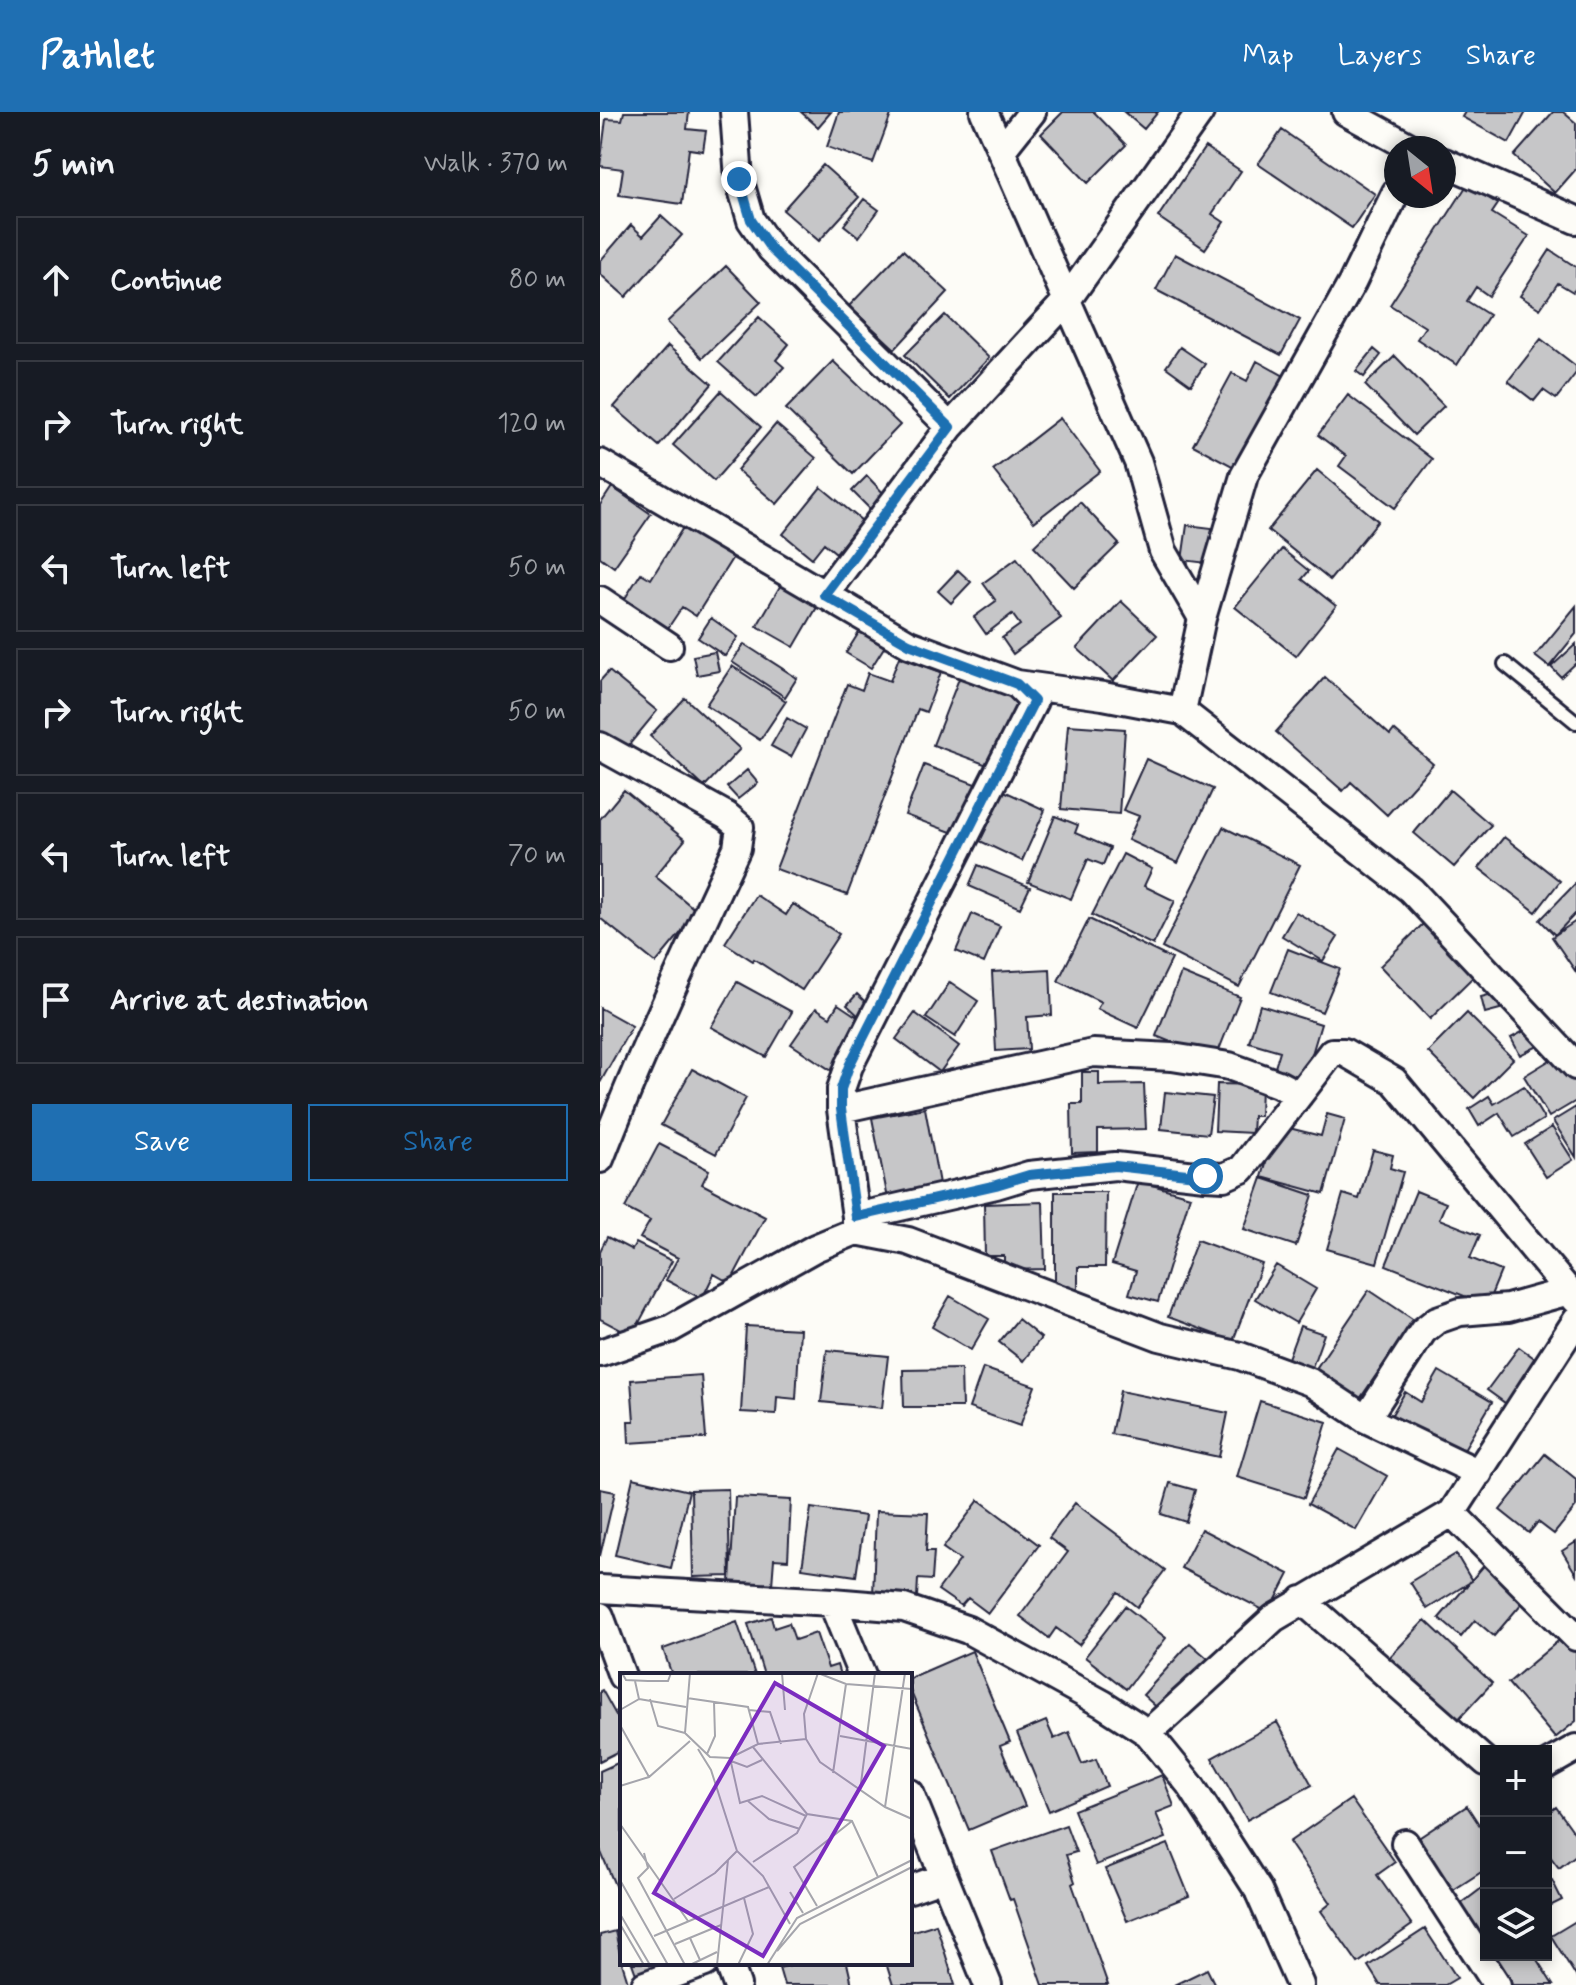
<!DOCTYPE html>
<meta charset="utf-8">
<style>
:root{--surface:#171b24;--page:#20242c;--text:#f1f3f6;--muted:#9ea1a6;--line:#363941;--accent:#1f6fb2}
body{margin:0;font-family:Mynerve,sans-serif;background:var(--page);color:var(--text)}
.controls{position:absolute;right:24px;bottom:24px;display:grid;overflow:hidden;border-radius:0px;box-shadow:0 4px 12px #0003}
.controls button{width:72px;height:72px;display:grid;place-items:center;padding:0;border:0;border-bottom:2px solid var(--line);background:var(--surface);color:var(--text);font:40px sans-serif}
.compass{position:absolute;left:784px;top:24px;width:72px;height:72px;border-radius:50%;background:var(--surface);box-shadow:0 4px 12px #0003;rotate:150deg}
.stop{position:absolute;width:24px;height:24px;margin:-18px;border:6px solid #1f6fb2;border-radius:50%;background:#fff}
.stop.end{background:#1f6fb2;border-color:#fff;box-shadow:0 2px 8px #0008}
.list{margin:0;padding:0;list-style:none}
h2{display:flex;justify-content:space-between;align-items:center;height:104px;margin:0;padding:0 32px;font-size:34px}
h2 small{font-size:26px;font-weight:400;color:var(--muted)}
.list li{display:grid;grid-template-columns:52px 1fr auto;gap:24px;align-items:center;box-sizing:border-box;height:128px;margin:0 16px 16px;padding:0 16px;border:2px solid var(--line);border-radius:0px}
.list b{display:block;font-size:30px;white-space:nowrap}
.list em{font-size:26px;font-style:normal;color:var(--muted)}
.actions{display:flex;gap:16px;padding:24px 32px}
.actions a{flex:1;padding:18px 0;border:2px solid var(--accent);border-radius:0px;text-align:center;font-size:28px;color:var(--accent)}
.actions .main{background:var(--accent);color:#fff}
.icon{flex:none;width:44px;height:44px;fill:none;stroke:currentColor;stroke-width:2;stroke-linecap:round;stroke-linejoin:round}
.map{position:relative;flex:none;width:976px;height:1873px;overflow:hidden}
header{display:flex;align-items:center;gap:48px;box-sizing:border-box;height:112px;padding:0 40px;background:var(--accent);color:#fff}
header strong{font-size:38px}
nav{display:flex;gap:44px;margin-inline-start:auto;font-size:28px}
main{display:flex}
aside{flex:1;background:var(--surface)}
.map>svg:first-child{display:block}
</style>
<header>
<strong>Pathlet</strong>
<nav><a>Map</a><a>Layers</a><a>Share</a></nav>
</header>
<main>
<aside>
<h2>5 min<small>Walk · 370 m</small></h2>
<ul class="list">
<li><svg class="icon" aria-label="ahead" viewBox="0 0 24 24"><path d="M12 20V5M6 11l6-6 6 6"/></svg><div><b>Continue</b></div><em>80 m</em></li>
<li><svg class="icon" aria-label="right" viewBox="0 0 24 24"><path d="M7 20v-9h11M14 6l5 5-5 5"/></svg><div><b>Turn right</b></div><em>120 m</em></li>
<li><svg class="icon" aria-label="left" viewBox="0 0 24 24"><path d="M17 20v-9H6M10 6l-5 5 5 5"/></svg><div><b>Turn left</b></div><em>50 m</em></li>
<li><svg class="icon" aria-label="right" viewBox="0 0 24 24"><path d="M7 20v-9h11M14 6l5 5-5 5"/></svg><div><b>Turn right</b></div><em>50 m</em></li>
<li><svg class="icon" aria-label="left" viewBox="0 0 24 24"><path d="M17 20v-9H6M10 6l-5 5 5 5"/></svg><div><b>Turn left</b></div><em>70 m</em></li>
<li><svg class="icon" aria-label="arrive" viewBox="0 0 24 24"><path d="M6 21V4h12l-3 4 3 4H6"/></svg><div><b>Arrive at destination</b></div></li>
</ul>
<div class="actions"><a class="main">Save</a><a>Share</a></div>
</aside>
<div class="map">
<svg width="976" height="1873" viewBox="0 0 976 1873">
<rect width="100%" height="100%" fill="#fdfcf7"/>
<filter id="ink" filterUnits="userSpaceOnUse"><feTurbulence type="fractalNoise" baseFrequency=".0125" numOctaves="2"/><feDisplacementMap in="SourceGraphic" scale="16" xChannelSelector="R" yChannelSelector="G"/><feConvolveMatrix kernelMatrix="1 2 1 2 8 2 1 2 1" color-interpolation-filters="sRGB"/></filter>
<g filter="url(#ink)">
<path fill="#c6c6c8" stroke="#22223b" stroke-width="2" d="M24,0H89L87,17L106,19L103,39L89,37L82,92L19,83L23,57L0,54L6,7L22,8Z
M201,0H231L218,15Z
M239,0H292L273,51L227,35Z
M463,0H494L526,33L488,71L441,22Z
M524,0H558L544,17Z
M865,0H926L909,31L862,5Z
M953,0H963L976,11V57L955,81L914,44Z
M682,18L775,82L752,116L658,52Z
M605,35L641,59L612,102L624,110L605,137L558,105Z
M223,53L259,85L219,129L183,98Z
M867,73L898,92L892,101L929,124L889,184L876,175L867,189L889,203L857,253L817,227L825,215L790,193Z
M264,87L279,98L259,125L244,113Z
M61,104L82,123L26,185L0,162V149L31,113L43,124Z
M303,138L348,180L295,237L249,194Z
M950,138L976,155V176L973,180L958,171L940,197L920,184Z
M575,142L700,208L681,243L556,178Z
M126,154L161,190L102,246L67,210Z
M345,203L389,246L350,287L305,243Z
M159,205L189,232L176,248L184,255L157,285L118,250Z
M941,227L976,254V261L956,287L943,278L934,289L908,269Z
M68,234L112,272L59,334L14,295Z
M580,235L605,252L591,273L566,255Z
M774,237L781,243L764,265L756,259Z
M795,244L844,294L814,323L765,273Z
M233,249L300,313L253,362L186,297Z
M657,249L684,264L634,355L593,333L632,261L647,269Z
M121,279L161,315L114,369L73,333Z
M748,283L832,347L795,396L739,354L746,344L718,323Z
M460,306L500,359L434,410L393,358Z
M176,312L216,346L177,392L137,358Z
M717,358L778,409L730,468L668,418Z
M267,364L288,386L273,400L252,379Z
M12,375L51,402L14,455L0,445V393Z
M221,375L262,409L236,441L224,431L212,446L183,422Z
M480,390L519,432L474,476L434,434Z
M587,413L612,416L607,451L582,448Z
M84,414L133,445L96,504L82,495L68,516L24,488L41,461L51,467Z
M682,437L709,459L702,467L736,494L696,544L635,495Z
M417,446L461,506L413,542L402,526L420,513L412,502L386,522L374,505L396,489L383,471Z
M358,458L371,470L351,491L338,479Z
M183,469L220,490L194,535L157,514Z
M521,489L557,523L513,569L477,536Z
M976,494V522L949,555L935,544Z
M111,506L138,525L125,544L98,526Z
M263,514L288,529L271,556L246,541Z
M144,532L197,566L185,585L132,550Z
M976,532V551L961,565L951,555Z
M115,540L119,559L97,563L93,544Z
M299,545L341,560L326,600L318,597L247,783L176,757L247,572L262,578L268,561L290,569Z
M132,554L186,589L160,628L106,593Z
M9,559L57,599L24,639L0,619V569Z
M360,564L424,588L398,657L333,633Z
M725,565L790,623L794,618L833,652L787,703L751,670L743,679L676,620Z
M85,586L140,637L104,675L50,624Z
M187,606L206,617L191,645L171,634Z
M468,613L525,617L519,702L461,697Z
M546,647L613,677L578,751L528,728L539,704L523,698Z
M324,653L378,673L359,723L305,703Z
M147,658L158,671L138,687L127,675Z
M24,678L85,728L55,764L98,800L56,851L0,806V707Z
M850,678L891,713L854,755L814,721Z
M404,679L445,698L422,749L380,729Z
M455,704L478,713L475,721L510,736L503,753L488,747L471,787L428,770Z
M623,715L700,753L639,875L562,836Z
M904,725L960,769L936,800L879,756Z
M523,742L552,757L544,774L575,789L553,833L492,803Z
M378,753L430,775L420,796L369,774Z
M976,771V801L955,823L940,808Z
M156,783L186,803L193,792L239,822L202,878L154,847L153,849L125,831Z
M696,800L738,825L723,849L682,824Z
M372,802L400,814L384,851L356,839Z
M489,807L572,847L538,916L497,897L501,890L458,869Z
M976,809V860L952,825Z
M823,812L873,865L830,907L780,854Z
M688,837L740,857L722,900L671,880Z
M450,857L452,903L427,905L429,937L396,939L392,860Z
M581,861L640,885L615,948L556,924Z
M137,870L192,900L166,945L111,915Z
M350,870L378,889L355,925L326,906Z
M896,881L900,897L885,901L881,885Z
M257,882L272,896L262,907L247,893Z
M238,892L265,910L232,959L191,932L216,896L230,905Z
M660,893L721,912L703,972L673,962L680,939L649,930Z
M0,896L32,914L0,971Z
M315,901L359,934L340,960L296,927Z
M867,901L913,947L874,986L828,940Z
M933,914L942,932L920,943L911,926Z
M963,940L976,961V989L949,1005L924,964Z
M92,957L146,986L116,1042L61,1013Z
M482,960H499V973L544,972L546,1017L498,1018V1040L472,1041L471,992H482Z
M617,972L661,973L660,1004H653L652,1021L615,1019Z
M924,974L944,1007L914,1025L899,1001L879,1014L869,997L889,984L894,992Z
M565,980L613,985L608,1022L561,1017Z
M976,995V1045L953,1009Z
M325,996L340,1077L288,1087L272,1006Z
M727,1002L745,1007L724,1082L662,1065L677,1013L721,1024Z
M952,1015L973,1048L946,1065L925,1032Z
M59,1032L109,1058L102,1072L165,1105L130,1171L114,1162L102,1187L66,1168L78,1146L40,1126L50,1109L25,1096Z
M773,1038L793,1043L790,1056L803,1060L777,1151L727,1137L743,1082L759,1087Z
M662,1066L713,1083L696,1134L644,1117Z
M538,1069L590,1084L558,1190L529,1182L536,1159L512,1152Z
M816,1079L846,1091L839,1107L880,1123L870,1146L901,1159L887,1193L786,1153Z
M455,1080H506L505,1155H478V1178H455Z
M443,1090L445,1157L404,1158V1144H385L384,1092Z
M7,1125L32,1138L36,1131L72,1149L32,1224L0,1207V1139Z
M597,1128L662,1152L633,1229L568,1205Z
M676,1153L716,1177L696,1211L655,1187Z
M769,1178L814,1208L757,1291L713,1261Z
M350,1184L389,1207L371,1238L332,1215Z
M418,1207L441,1226L423,1249L399,1230Z
M146,1214L200,1217L196,1287L177,1285L176,1302L141,1300Z
M700,1214L724,1222L711,1258L687,1249Z
M919,1235L944,1253L912,1296L887,1278Z
M227,1238L288,1244L282,1296L221,1290Z
M383,1256L435,1274L420,1314L369,1296Z
M361,1257L362,1295H304L303,1258Z
M839,1259L892,1290L857,1349L787,1311L805,1280L821,1290Z
M101,1263L106,1326L29,1331L28,1309H34L31,1268Z
M520,1279L628,1301L619,1345L511,1322Z
M660,1289L727,1310L704,1386L637,1365Z
M739,1337L787,1364L756,1418L708,1392Z
M945,1342L976,1367V1395L954,1422L938,1410L929,1421L900,1398Z
M33,1366L89,1379L71,1456L15,1443Z
M570,1371L595,1378L586,1410L561,1402Z
M0,1377L15,1380L0,1444Z
M128,1377L130,1464L93,1465L91,1378Z
M135,1385L191,1388L188,1448L174,1447L172,1473L130,1470Z
M379,1388L439,1433L388,1501L368,1486L361,1494L338,1478L360,1448L343,1436Z
M475,1391L565,1458L537,1495L518,1480L479,1533L456,1516L449,1526L420,1504L468,1440L449,1426Z
M211,1396L265,1404L256,1464L202,1456Z
M276,1399L328,1401L326,1439H334L332,1468L318,1467L317,1485L273,1484Z
M601,1417L689,1462L669,1501L581,1456Z
M976,1430V1462L962,1439Z
M856,1442L872,1469L827,1497L810,1470Z
M887,1450L928,1484L894,1524L875,1508L861,1525L839,1506Z
M525,1494L566,1526L526,1577L485,1545Z
M171,1505L174,1516L189,1511L195,1528L216,1521L228,1556L237,1553L240,1563H164L148,1512Z
M825,1508L892,1571L853,1613L785,1550Z
M137,1510L155,1563H72L63,1537Z
M963,1525L976,1539V1609L955,1626L908,1571Z
M590,1531L620,1557L573,1610L543,1583Z
M372,1539L410,1630L400,1634L425,1694L369,1718L310,1578V1566Z
M2,1578L22,1614V1638L0,1649V1579Z
M446,1609L454,1627L469,1620L482,1652L496,1647L507,1674L449,1699L417,1621Z
M677,1610L712,1673L647,1708L612,1646Z
M22,1649V1790L0,1738V1659Z
M562,1663L574,1694L556,1701L566,1726L496,1753L474,1698Z
M751,1687L795,1750L777,1763L812,1813L758,1851L721,1799L731,1791L689,1730Z
M867,1694L886,1723V1757L833,1791L799,1739Z
M956,1695L976,1723V1743L959,1756L946,1739V1703Z
M466,1713L476,1740L466,1743L475,1770L472,1772L508,1873H443L413,1787L410,1788L392,1739Z
M568,1732L589,1784L527,1809L505,1757Z
M952,1768L962,1788L946,1796V1771Z
M886,1773V1843L849,1801Z
M976,1809V1864L951,1824Z
M336,1812L355,1873H293L286,1851H310V1820Z
M825,1817L857,1866L845,1873H780L768,1854Z
M15,1819L22,1851L29,1873H0V1823Z
M902,1843H934L953,1873H907L892,1850Z
M32,1851H72L36,1862Z
M198,1851H247L252,1873H184L179,1856Z
M607,1857L615,1873H574Z"/>
<g fill="none" stroke-linecap="round" stroke-linejoin="round">
<defs>
<path id="lane" d="M905,552L976,610"/>
<path id="street" d="M134,0L139,67L151,108L171,137L350,315
M384,0L538,350L563,439L602,506
M746,0L812,36
M401,39L432,0
M844,50L976,108
M0,351L309,532L417,572L503,584L582,599L811,778L976,954
M224,483L350,315L467,188L600,0
M0,488L69,534
M582,599L602,506L644,364L752,171L796,80
M0,634L127,704L140,715L137,736C89,839 41,941 0,1047
M241,997L493,941L572,945L629,954L678,972L699,983
M256,1105L396,1073L429,1063L515,1054L605,1064L624,1065L642,1057L732,940H744L794,969L976,1188
M256,1119V1105L241,997V977L249,954L434,589L417,572
M0,1241L70,1217L215,1136L256,1119L308,1129L560,1225L640,1244L710,1270L766,1307L879,1361
M766,1307L823,1219L837,1208L860,1200L908,1196L969,1179
M852,1401L976,1525
M0,1477L232,1490L304,1496L368,1518L503,1592L548,1621L591,1674L658,1778L700,1873
M702,1488L886,1650
M232,1490L262,1563
M0,1504L22,1564
M548,1621L674,1506L852,1401L976,1209
M946,1653L976,1636
M310,1681L388,1873
M805,1731L897,1873
M310,1777L344,1765
M129,1851L137,1873
M45,1873L105,1851"/>
</defs>
<use href="#lane" stroke="#22223b" stroke-width="18"/>
<use href="#street" stroke="#22223b" stroke-width="32"/>
<use href="#lane" stroke="#fdfcf7" stroke-width="12"/>
<use href="#street" stroke="#fdfcf7" stroke-width="26"/>
</g>
</g>
<g fill="none" stroke-linecap="round" stroke-linejoin="round" filter="url(#ink)">
<path stroke="#1f6fb2" stroke-width="10" d="M139,67L151,108L171,137L350,315L224,483L309,532L417,572L434,589L249,954L241,977V997L256,1105L396,1073L429,1063L515,1054L605,1064"/>
</g>
<g transform="translate(20 1561)">
<rect width="292" height="292" fill="#fdfcf7"/>
<path fill="none" stroke="#a5a5ac" stroke-width="2" d="M2,0L6,7L28,8H48L51,0M70,0L65,60L90,84L110,85L138,71L186,66M162,0L165,37M198,0L184,41L186,66L200,89L265,134L292,146M198,0L226,11L292,16M67,25L128,34L138,71M19,26L66,34M30,26L38,53L65,60M0,37L19,26L15,8M129,37L150,39L161,71M0,52L29,104M220,63L292,76M133,74L187,141L232,148L258,204M78,76L91,97L117,178L143,203L170,251M87,81L95,63L94,29M110,85L120,130L142,123L186,143M111,88L127,94L142,87M213,100L226,11M0,113L29,104L70,68M240,118L255,0M128,128L149,146L180,156M265,134L285,0M0,151L68,248M24,180L28,195L18,205L65,292M133,189L177,160L187,141M0,207L48,292M170,219L183,240M54,226L95,200L117,178M197,233L174,194L232,148M0,241L30,292M0,251L24,292M34,263L149,214M70,265L80,287M55,271L101,252M157,278L180,251L292,194M70,292L97,279M97,292L108,187M118,292L133,261L124,225M147,292L177,245L292,187"/>
<path fill="#7b2cbf" fill-opacity="0.15" stroke="#7b2cbf" stroke-width="4" d="M155,10L264,73L143,283L34,220Z"/>
<rect width="292" height="292" fill="none" stroke="#22223b" stroke-width="4"/>
</g>
</svg>
<div class="controls">
<button>+</button>
<button>−</button>
<button><svg class="icon" aria-label="layers" viewBox="0 0 24 24"><path d="M12 4l9 5-9 5-9-5zM3 14l9 5 9-5"/></svg></button>
</div>
<svg class="compass" viewBox="-18 -18 36 36"><path d="M0-13l5 13h-10z" fill="#e53935"/><path d="M0 13l5-13h-10z" fill="#9ea1a6"/></svg>
<div class="stop" style="left:605px;top:1064px"></div>
<div class="stop end" style="left:139px;top:67px"></div>
</div>
</main>
